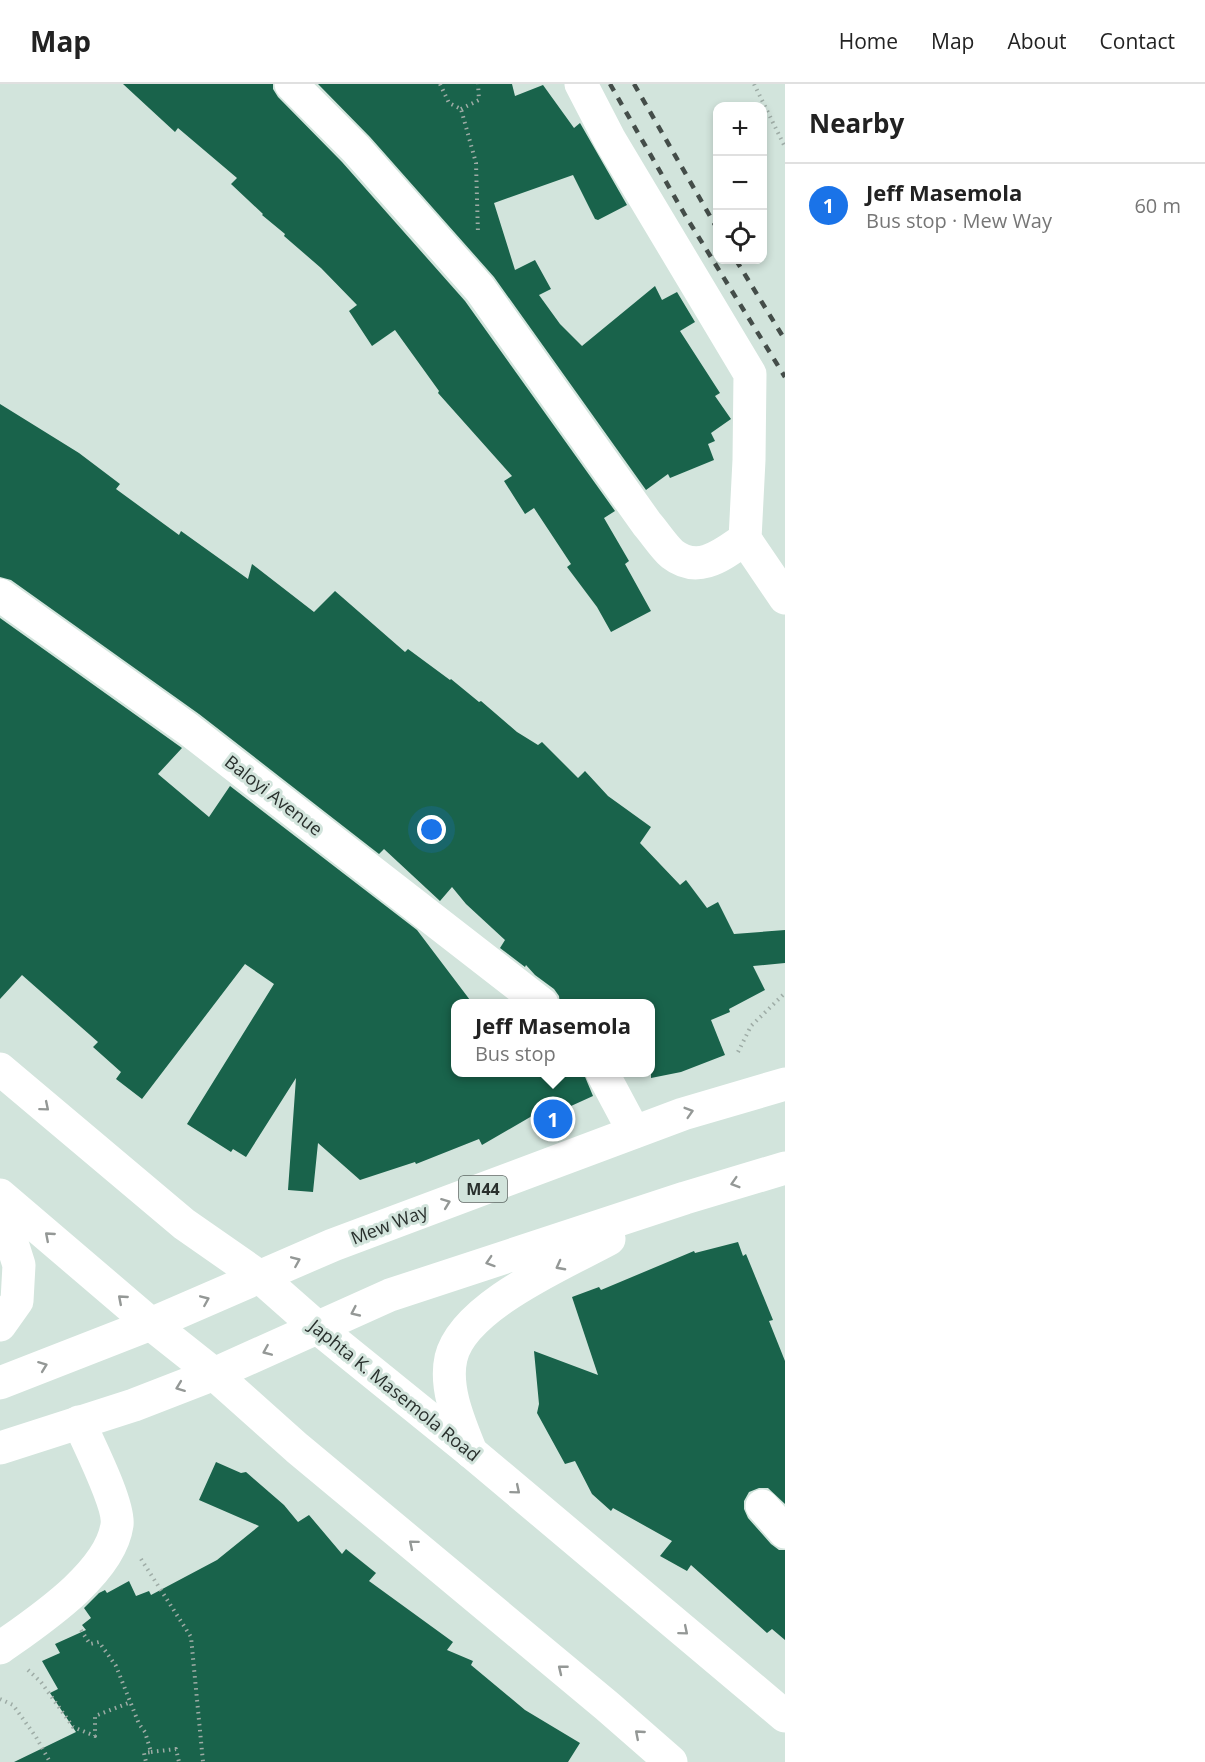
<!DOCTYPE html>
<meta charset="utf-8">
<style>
:root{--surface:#fff;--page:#f2f2f2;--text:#222;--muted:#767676;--line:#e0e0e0;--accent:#1a73e8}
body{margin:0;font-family:"Open Sans",sans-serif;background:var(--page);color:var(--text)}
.controls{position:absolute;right:18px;top:18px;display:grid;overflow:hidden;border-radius:12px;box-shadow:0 3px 9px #0003}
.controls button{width:54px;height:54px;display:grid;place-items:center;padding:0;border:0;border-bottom:2px solid var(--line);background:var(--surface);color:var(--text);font:30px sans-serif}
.you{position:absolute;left:432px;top:746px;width:21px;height:21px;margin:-15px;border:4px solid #fff;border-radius:50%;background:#1a73e8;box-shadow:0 0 0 9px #1a73e833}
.badge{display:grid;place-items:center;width:39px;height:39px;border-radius:50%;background:var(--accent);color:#fff;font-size:20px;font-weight:700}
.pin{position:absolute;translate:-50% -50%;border:3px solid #fff;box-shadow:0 2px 6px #0006}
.popup{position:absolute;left:451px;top:915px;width:204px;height:78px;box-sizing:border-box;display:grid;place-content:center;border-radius:12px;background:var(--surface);filter:drop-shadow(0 2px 4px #0005);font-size:20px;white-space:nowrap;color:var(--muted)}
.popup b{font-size:22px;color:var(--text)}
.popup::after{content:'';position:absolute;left:50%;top:100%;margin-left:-12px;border:12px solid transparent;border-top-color:var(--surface)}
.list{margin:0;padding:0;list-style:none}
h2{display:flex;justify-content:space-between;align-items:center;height:78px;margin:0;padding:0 24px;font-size:26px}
h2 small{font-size:20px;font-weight:400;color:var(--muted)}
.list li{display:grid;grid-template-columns:39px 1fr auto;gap:18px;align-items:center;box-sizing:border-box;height:84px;padding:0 24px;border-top:2px solid var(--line)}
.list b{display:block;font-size:22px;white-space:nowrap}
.list p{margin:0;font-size:20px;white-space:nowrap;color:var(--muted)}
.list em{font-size:20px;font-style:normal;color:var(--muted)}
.icon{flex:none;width:33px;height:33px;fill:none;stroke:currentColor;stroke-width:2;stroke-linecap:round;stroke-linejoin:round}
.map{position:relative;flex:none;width:785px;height:1678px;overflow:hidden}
header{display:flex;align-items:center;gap:36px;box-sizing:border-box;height:84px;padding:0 30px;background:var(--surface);border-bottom:2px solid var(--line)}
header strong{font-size:28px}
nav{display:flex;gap:33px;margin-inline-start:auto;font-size:21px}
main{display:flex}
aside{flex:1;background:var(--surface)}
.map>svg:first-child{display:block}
</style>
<header>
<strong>Map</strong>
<nav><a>Home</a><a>Map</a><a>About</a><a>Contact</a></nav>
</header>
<main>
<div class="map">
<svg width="785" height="1678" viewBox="0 0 785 1678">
<rect width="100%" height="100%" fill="#d2e4dc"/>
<path fill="#19634b" d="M123,0H273V5L278,13L342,78L465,217L615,427L604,434L629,477L625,480L651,527L611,548L597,523L567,483L571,480L534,424L525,430L504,397L512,392L438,309L439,307L395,246L372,262L349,227L357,221L321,184L284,152L285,150L262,131L263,130L231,100L237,94L178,44L175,48Z
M318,0H512L515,12L543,1L574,44L580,39L627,121L598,136L595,135L573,91L494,119L515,186L535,176L551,205L539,211L560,240L582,262L655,202L662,216L677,208L695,238L680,247L720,309L715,312L731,335L711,349L715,357L708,360L714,376L670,394L668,390L646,406L494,193L370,53Z
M0,320L79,369L120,400L116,405L179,451L181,447L248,495L252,480L314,528L335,507L405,568L408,565L450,596L451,595L479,618L481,617L517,648L538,661L542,658L578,694L585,687L608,712L651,743L640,759L680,801L686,796L707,824L718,818L734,850L785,846V879L753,882L765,906L729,925L730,928L711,936L725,971L681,988L651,994V920H560L559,912L554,905L535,891L526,881L525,883L500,864L505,856L466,820L452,803L440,817L384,765L379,770L199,630L11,496L0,493Z
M0,534L182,664L158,690L209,733L230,702L417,846L473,920H456V988H583L593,1012L549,1032L544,1025L482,1061L479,1055L416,1080L415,1078L360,1096L318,1059L313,1108L288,1106L296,994L246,1073L233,1065L231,1068L187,1040L274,900L245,880L142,1015L116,995L121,988L93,963L98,958L22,891L0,915Z
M738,1158L743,1172L746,1170L773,1236L769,1237L785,1277V1420L768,1404H759L749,1408L744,1417V1425L748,1434L771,1460L779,1466H785V1556L772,1545L767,1549L691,1481L687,1487L660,1472L672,1457L613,1424L611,1427L592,1410L575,1377L565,1380L537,1329L539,1320L534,1267L598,1291L572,1213L599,1203L601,1206L694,1167L695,1169Z
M216,1378L241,1389L246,1388L284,1421L298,1438L309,1431L342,1470L346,1465L376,1489L369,1497L453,1558L447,1566L473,1577L471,1581L525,1626L580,1659L568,1678H14L76,1648L50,1609L58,1605L42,1577L60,1569L55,1560L86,1546L82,1541L91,1534L84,1524L99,1509L105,1506L107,1509L129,1497L136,1512L149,1507L151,1511L217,1476L259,1442L199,1416Z"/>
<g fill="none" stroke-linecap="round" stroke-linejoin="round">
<path stroke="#9eaca6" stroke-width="4" stroke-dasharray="1.5 4.5" stroke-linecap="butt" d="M440,0L449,19L461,25L476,79L478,150
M754,0L785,63
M461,25L479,16L478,0
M738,968L751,942L785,909
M141,1475L191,1553L203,1678
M81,1546L90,1560L99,1558L116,1582L139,1640L145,1648L151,1668L144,1669L146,1678
M28,1586L41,1598L73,1643L95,1652V1632L131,1618
M0,1615L13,1621L36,1653L50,1678
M151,1668L176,1665L179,1678"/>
<path stroke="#fff" stroke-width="33" d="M291,0L356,65L480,205L647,440C655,449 663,462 672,470C699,491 723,470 745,455L785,514
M581,0L610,56L750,290L749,376L745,455
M0,511L188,645L542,920
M602,988L634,1048
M762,1422L785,1448
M0,1564C38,1537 110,1490 117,1441C120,1421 88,1359 79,1338"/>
<path stroke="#fff" stroke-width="33" d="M0,985L184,1140L260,1193L319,1245L471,1368L785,1632
M0,1111L151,1240L214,1290L297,1364L607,1622L671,1678"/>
<path stroke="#fff" stroke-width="33" d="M0,1143L13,1162L19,1181L17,1217L0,1241
M0,1299L151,1240L333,1161L683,1030L785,1000
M0,1364L134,1321L214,1290L390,1211L685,1114L785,1084
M471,1368C460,1340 444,1305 451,1274C463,1222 565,1179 609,1155"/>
<path stroke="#444d49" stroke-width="4.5" stroke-dasharray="8 8" stroke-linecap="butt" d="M610,0L685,131L785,293
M634,0L718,146
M736,176L785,256"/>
</g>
<defs><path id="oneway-chevron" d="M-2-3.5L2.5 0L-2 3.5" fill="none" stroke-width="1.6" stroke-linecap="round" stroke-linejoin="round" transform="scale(1.5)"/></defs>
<g stroke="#949896">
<use href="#oneway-chevron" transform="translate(45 1023) rotate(40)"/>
<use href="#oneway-chevron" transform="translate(689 1028) rotate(-17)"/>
<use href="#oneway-chevron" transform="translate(735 1099) rotate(163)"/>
<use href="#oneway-chevron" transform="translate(446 1119) rotate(-21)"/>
<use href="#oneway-chevron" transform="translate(49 1152) rotate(-139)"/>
<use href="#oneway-chevron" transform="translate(296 1177) rotate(-23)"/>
<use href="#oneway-chevron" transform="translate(490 1178) rotate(162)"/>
<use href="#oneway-chevron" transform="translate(560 1182) rotate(152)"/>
<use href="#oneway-chevron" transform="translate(122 1215) rotate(-139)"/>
<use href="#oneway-chevron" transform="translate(205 1216) rotate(-23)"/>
<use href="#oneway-chevron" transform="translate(355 1228) rotate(155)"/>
<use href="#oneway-chevron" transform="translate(267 1267) rotate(157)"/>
<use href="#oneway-chevron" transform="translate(43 1282) rotate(-21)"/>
<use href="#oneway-chevron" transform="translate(180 1303) rotate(159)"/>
<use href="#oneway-chevron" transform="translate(516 1406) rotate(40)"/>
<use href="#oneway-chevron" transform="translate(413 1460) rotate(-140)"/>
<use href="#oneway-chevron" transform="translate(684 1547) rotate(40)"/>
<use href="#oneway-chevron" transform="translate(562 1585) rotate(-141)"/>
<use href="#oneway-chevron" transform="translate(639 1650) rotate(-139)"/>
</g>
<g text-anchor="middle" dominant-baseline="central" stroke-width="6" stroke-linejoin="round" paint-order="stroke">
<rect fill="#d2e4dc" stroke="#5c6662" stroke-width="1.5" x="459" y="1092" width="48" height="26" rx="4.5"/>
<g font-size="16" font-weight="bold" fill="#29302d">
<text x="483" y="1105">M44</text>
</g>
<g font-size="18" fill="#29302d" stroke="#d2e4dc">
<text transform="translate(274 711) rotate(38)">Baloyi Avenue</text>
<text transform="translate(389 1140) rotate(-21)">Mew Way</text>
<text transform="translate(395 1306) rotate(39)">Japhta K. Masemola Road</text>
</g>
</g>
</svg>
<div class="controls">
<button>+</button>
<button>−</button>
<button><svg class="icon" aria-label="locate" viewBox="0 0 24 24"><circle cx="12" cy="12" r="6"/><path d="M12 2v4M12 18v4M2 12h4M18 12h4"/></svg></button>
</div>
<div class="you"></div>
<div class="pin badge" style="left:553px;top:1035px">1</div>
<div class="popup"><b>Jeff Masemola</b>Bus stop</div>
</div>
<aside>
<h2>Nearby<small></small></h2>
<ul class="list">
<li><span class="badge">1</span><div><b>Jeff Masemola</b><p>Bus stop · Mew Way</p></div><em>60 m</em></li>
</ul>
</aside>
</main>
